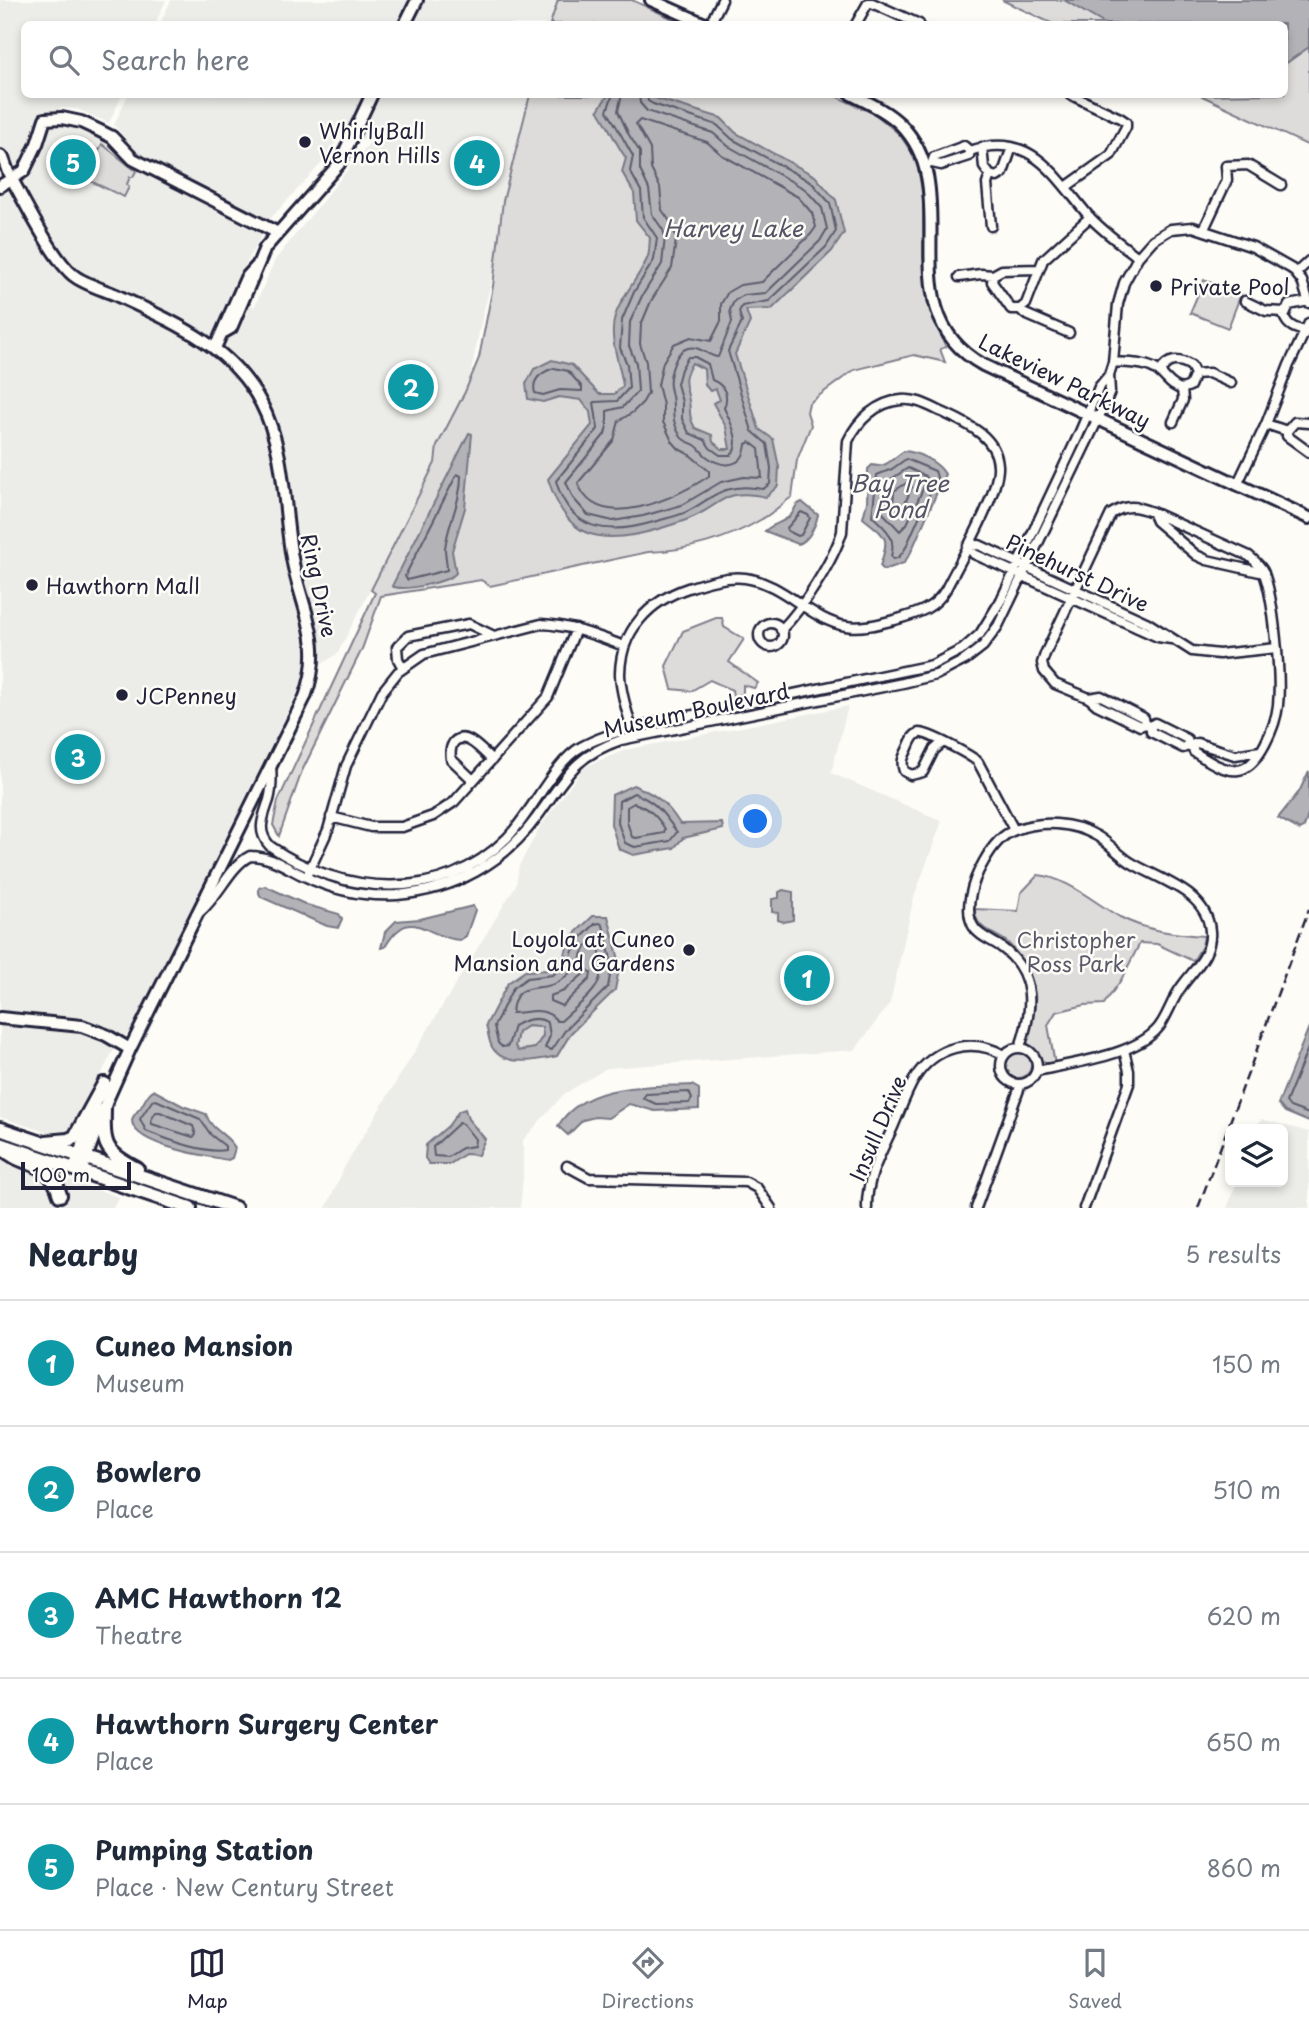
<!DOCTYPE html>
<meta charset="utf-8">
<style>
:root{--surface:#fff;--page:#f6f6f7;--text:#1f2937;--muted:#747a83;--line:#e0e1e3;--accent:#22223b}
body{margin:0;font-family:"Playpen Sans",sans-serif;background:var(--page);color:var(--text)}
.controls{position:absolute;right:21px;bottom:21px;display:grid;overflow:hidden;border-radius:10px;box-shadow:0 4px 10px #0003}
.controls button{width:63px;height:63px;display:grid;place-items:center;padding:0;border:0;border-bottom:2px solid var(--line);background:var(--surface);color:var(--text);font:35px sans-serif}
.scale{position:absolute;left:21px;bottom:18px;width:110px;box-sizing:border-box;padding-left:7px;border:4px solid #22223b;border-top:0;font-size:19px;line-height:24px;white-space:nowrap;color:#22223b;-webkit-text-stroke:5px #fdfcf7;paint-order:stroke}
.you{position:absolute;left:756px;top:822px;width:24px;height:24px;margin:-18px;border:5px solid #fff;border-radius:50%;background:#1a73e8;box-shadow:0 0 0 10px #1a73e833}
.badge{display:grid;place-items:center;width:46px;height:46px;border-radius:50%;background:var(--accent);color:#fff;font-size:23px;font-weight:700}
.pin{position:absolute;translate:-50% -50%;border:4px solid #fff;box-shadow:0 2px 7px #0006}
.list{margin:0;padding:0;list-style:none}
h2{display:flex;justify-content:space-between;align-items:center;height:91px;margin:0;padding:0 28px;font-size:30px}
h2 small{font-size:23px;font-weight:400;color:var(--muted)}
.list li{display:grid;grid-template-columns:46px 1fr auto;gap:21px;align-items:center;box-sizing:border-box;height:126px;padding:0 28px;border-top:2px solid var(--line)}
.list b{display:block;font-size:26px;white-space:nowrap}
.list p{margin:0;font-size:23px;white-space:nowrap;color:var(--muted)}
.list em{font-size:23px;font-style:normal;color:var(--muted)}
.icon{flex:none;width:38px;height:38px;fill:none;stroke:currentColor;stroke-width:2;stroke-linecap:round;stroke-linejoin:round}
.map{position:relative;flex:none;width:1309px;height:1208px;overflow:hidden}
.search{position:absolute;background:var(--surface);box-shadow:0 4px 10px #0003;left:21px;right:21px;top:21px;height:77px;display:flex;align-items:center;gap:18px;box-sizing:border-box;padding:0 24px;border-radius:10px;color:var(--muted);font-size:26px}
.sheet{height:721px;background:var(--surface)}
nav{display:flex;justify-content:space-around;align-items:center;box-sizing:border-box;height:98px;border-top:2px solid var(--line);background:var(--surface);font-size:19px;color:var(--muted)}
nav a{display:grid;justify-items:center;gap:4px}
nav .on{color:var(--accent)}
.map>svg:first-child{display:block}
</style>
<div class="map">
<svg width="1309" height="1208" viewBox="0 0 1309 1208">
<rect width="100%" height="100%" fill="#fdfcf7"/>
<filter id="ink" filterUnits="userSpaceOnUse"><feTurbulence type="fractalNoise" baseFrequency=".0143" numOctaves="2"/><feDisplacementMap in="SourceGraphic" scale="14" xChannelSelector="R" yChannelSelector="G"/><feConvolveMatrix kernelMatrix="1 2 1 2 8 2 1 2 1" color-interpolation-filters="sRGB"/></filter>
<g filter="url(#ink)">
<path fill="#ecece9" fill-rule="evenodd" d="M0,0H166L155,24H24V94L122,95L109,123L77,109L59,108L177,191L213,209L221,193L179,178L144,160L114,125L128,95H538L482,318L466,396L433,467L338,653L306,675L131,1030L115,1047L74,1128L69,1134L58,1136L0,1117ZM340,132L370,142L275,260L254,308L236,282L271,218L328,156Z
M171,0H562L556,24H160Z
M848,706L831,773L942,821L914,897L890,1003L855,1050L607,1068L564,1094L523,1140V1177L520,1208H326L345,1166L516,885L519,866L540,827L584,767L625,750Z
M1261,1119L1309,1132V1208H1227L1237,1182H1283V1129H1257Z
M0,1156L64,1178L119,1197L113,1208H0Z"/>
<path fill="#dddcdb" stroke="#807f8b" stroke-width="2" d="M558,0H632L684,24H550Z
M1002,0H1309V146L1200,95L1284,94V24H1053Z
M530,95H833L875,114L899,134L917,160L923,198V257L928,305L946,347L940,349L945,362L914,355L854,370L809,403L807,412L811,425L797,460L792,497C781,504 773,513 762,519C729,539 686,551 648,552L490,586L481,580L381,596L362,649L302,771L279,836L273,825L278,801L375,593L371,590L435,463L437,446L465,392L479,358L493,286L503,201Z
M102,144L136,171L133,177H130L127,184L129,187L124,197L86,179Z
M1204,280L1241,294L1228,328L1190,313Z
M716,618H722L724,627L744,639L729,662L758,683L754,688L743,685V694L733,697L732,690L710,680L691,691L672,689L666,666L683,631Z
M1038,875C1066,877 1096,904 1120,917C1147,931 1174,934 1204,936L1202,946L1193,961L1157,944L1140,943L1121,980L1104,1004L1085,1005L1056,1012L1048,1025L1055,1064C1040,1064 1033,1055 1027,1042C1029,1026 1037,1010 1035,994C1033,978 1019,953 1007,942C994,932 974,929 975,909L1018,911L1021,893Z
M527,1026L542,1027L543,1036L535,1048L517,1051L515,1046L518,1032Z
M1005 1065a13 13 0 1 1 26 0a13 13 0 1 1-26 0Z"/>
<path fill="#b2b2b7" stroke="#787885" stroke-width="2" fill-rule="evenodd" d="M1064,0H1309V47L1285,64L1284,24H1105Z
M608,95H645L721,118L736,133L815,176L836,200L844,233L832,251L772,309L746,310L750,322L735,354L759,429L773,439L779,467L778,486L766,497C720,487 722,507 686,520C657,530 614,545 585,532C565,523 554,498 548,479L592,425L590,412L581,400L559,397L543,402L528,399L526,384L534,369L552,360L572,365L599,394H614L623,386C620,362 608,340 615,316C622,295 638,279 647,259C650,253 649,245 650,238L636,220L634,193L622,172L626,158C615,143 609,126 598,110ZM692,363L704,369L705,385L710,391L716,389L720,400L713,403L726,427L730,449H722L713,442L712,435L695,428C688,415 691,413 689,401C686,382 681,382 692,363Z
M469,433L472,434L465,508L452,551L456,573C448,582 403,592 392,586Z
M904,451C918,452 938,462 945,474L911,552L904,563L884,570L880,566C890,536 887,538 863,518L867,502L868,469L872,465C887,469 892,458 904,451Z
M802,502L818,515C816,525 809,541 798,544L765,531C771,524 784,523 791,515C796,509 793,506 802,502Z
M1309,771V812L1304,827L1300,830L1278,818L1299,792Z
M633,785C657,795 666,802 680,824L722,823L723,829L683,838L674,848L633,855L619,849L611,824L612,795Z
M265,886L307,905L339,914L342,919L338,928L327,926L261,897L259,893V888Z
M783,890L793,892V920L784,922L778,920V913L772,912V899L779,898V892Z
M473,906L475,910L466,936L460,940C425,938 411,903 385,947L381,948L385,932L396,921L420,919Z
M593,916H608L620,964L615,990L571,1033L557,1056C538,1060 504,1068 492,1047C489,1042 488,1032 486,1025L508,983L525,971L549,970L565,955L569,939ZM527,1026L542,1027L543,1036L535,1048L518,1051L515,1046L518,1032Z
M1309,1027V1122L1285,1112L1278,1104Z
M692,1085L699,1089V1109L655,1111L629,1104L608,1118L595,1117L583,1120L568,1135L558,1126C585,1082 647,1087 692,1085Z
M153,1090L183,1106L206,1114C211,1131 228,1134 235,1148L232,1158L228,1160C209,1156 132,1146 132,1120C133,1115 138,1111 141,1107C145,1101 147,1094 153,1090Z
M465,1109L468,1119L485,1139L478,1155L465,1154L450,1164H429L425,1158L426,1145L448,1126L459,1111Z"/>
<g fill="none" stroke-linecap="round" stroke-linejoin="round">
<path stroke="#5c5c6d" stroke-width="2" d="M613,94L607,111C617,126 624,141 633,156L630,171L641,191L643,217L657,238L654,260L634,292L622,320L620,348L627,364L629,388L617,401L594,402L598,429L556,481C571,534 611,535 657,521C667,518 679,516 688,511C701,505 712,494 726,490C740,486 750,487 763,489L770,484L771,468L767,444L752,431L728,351L742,322L739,312L742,306L769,301L826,247L836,231L830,203L811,182L732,139L717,125L653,104L648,101L647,94
M622,94L618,111L629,135L640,152V170L649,189L652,214L663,230L665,237L662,264L642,296L630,322L629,346L636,363L638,391L623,407L607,411V426L605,434L566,482L573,498L588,515L613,521L643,516L682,505L721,482L744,477L762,478L759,449L750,442L746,444C744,468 723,469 706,456C702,453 700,448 695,445C690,442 685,442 681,437C674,426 673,418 673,406C673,389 666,388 672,369C675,360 678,351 688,348C700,345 708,357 718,357L732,322L730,310L734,301L744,295L766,293L820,241L827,229L822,208L805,189L728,146L713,133L647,111L640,103L639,94
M640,120L707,142L722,155L798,197L812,213L816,227L811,234L762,282L740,285L728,292L721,304V321L711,341L691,337L674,344L663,362L658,385L663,405V422L672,441L679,449L690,455L709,471V476C678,497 597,536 578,483L614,440L619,421L633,412L643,402L648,393L646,362L640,344L641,325L651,301L672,268L676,240L674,227L662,210L660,187L651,169L650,149L636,124Z
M688,357H695L708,364L712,380C725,385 729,396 724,408C730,421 743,443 731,455H720L710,448L705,440L689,433L682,419V402L677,384L681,369Z
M554,368L568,371L582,387V391L560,390L543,395L535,393C531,379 542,372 554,368Z
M906,459L935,471L937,477L905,549L899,557L894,559L891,556C897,537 885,528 872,516L877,475L892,469Z
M908,468L925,476L927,480L907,524L900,531L882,512L885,483Z
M457,474L461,476C461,502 448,523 445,548C445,555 447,563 447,570L407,580L405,576Z
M908,482L911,483L912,487L902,510L897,511L893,507L894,491Z
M801,512L808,515L810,518L801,535L798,536L788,531L787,528Z
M634,793C658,803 662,812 677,832L670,841L635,847L625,843L618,823L619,801Z
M634,803C649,808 657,816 665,829L664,833L636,838L632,837L627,822V807Z
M600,923L603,925L612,964L608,987L566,1029L552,1050L545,1048L550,1036L548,1023C537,1015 524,1020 514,1026L508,1046L502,1047L498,1043L494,1026L513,988L527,978L553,975L570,959L576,943L595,924Z
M593,939L597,940C610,987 593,991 561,1021H557C544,1005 529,1013 512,1013C514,978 542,993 558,982C565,978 575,969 579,962C584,952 584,947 593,939Z
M588,970L591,973L590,979L562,1006L550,1001V996L564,991Z
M1309,1046L1286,1102L1290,1107L1309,1114
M689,1092L692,1099L689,1103L656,1104L643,1098L646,1094Z
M156,1100L200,1119L211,1135L225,1146V1150C205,1154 166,1139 146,1131L140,1119L152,1101Z
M156,1112H160L193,1126L196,1135L193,1137L152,1124L151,1120Z
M459,1123L463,1124L475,1139L474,1146L462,1148L448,1157L434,1156L433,1147Z"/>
<defs>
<path id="street" d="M710,24L722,0
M856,24L868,3H872L919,24
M982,147L984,167L990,175
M970,151L964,146L934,157L932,163L941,165L969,156L970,151C1031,130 1054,175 1088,215C1102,231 1121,244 1138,257
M990,175L987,184L991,226
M990,175L997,177L1003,173L1012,147
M1066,187L1111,155L1126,127V122L1120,118L1069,94
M1204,229L1227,180L1226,166L1248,165L1281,185
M1296,273L1309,261
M993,275L992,282L1011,309H1020L1025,314L1069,333
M959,277L981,274L993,275L1002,270L1039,269
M1245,301L1266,311L1284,312
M1309,301L1289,305L1284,316C1288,328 1298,329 1309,332
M1020,309L1026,304L1043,260L1090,217
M1113,362C1127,363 1148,362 1159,372C1167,378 1171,387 1182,389L1190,386L1195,374L1191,366C1179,358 1167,359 1160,372
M1195,374L1209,373L1231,383
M1173,422L1183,400L1182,389
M1266,424L1287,431V436L1309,452
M1287,431L1295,422L1309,423
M1237,485L1266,424L1289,365L1309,323
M1152,512L1156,521L1196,555L1207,560L1264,573
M968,546L979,545L1148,623L1192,651L1219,654L1277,648
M968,546L974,554L1158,637L1171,639
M759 635a12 12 0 1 1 24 0a12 12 0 1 1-24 0Z
M403,668L398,659L397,647L408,636L469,624L492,635
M1089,698L1101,696L1144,718L1145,724
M1151,726V732L1183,748L1197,743L1235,755L1260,751
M632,731C628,712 620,693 620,673C621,631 649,601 688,588C706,582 726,576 745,578C784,583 810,620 846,626C863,629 882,623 898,619C919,613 935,608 946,589C960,561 1000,493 998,465C996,435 965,423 942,412C929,406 915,398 901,400C877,402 858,420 848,441L842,532C833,561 803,608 781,630
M942,743L934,750L923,772L911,775L904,771C901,762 903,758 907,750C910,744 912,735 919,733C926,731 972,756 978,762L1014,830
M1188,744L1187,739L1155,723L1151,726L1145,724L1140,726L1097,705L1089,698L1055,684L1044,671L1042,663L1045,654L1111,514C1126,504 1136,506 1152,512L1249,556C1255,561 1260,565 1263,571C1274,597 1281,677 1278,705C1276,724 1259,768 1238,770C1223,772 1206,759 1194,752L1192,746
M271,766C272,778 272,789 269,800C263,818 256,831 270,846C342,896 441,904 507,838C532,813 553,763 581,747C597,738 614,733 631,728L932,665L963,649L980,634L1001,600L1079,434L1099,387L1109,375L1113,362L1118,304L1124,283L1138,257L1153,240L1171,229L1193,227L1253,247L1292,269L1302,281L1309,303
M473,780L451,759C450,752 450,747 454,742C466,730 483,752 492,760
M331,817L371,827H402L433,816L454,802L548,697L576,629
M309,871L328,830L346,766L382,692L398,672L424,654L541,624C570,625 597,636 624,646
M200,912C219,896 230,866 250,856C271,856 287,868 304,876C334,891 365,897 397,895C454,890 503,864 537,817C565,779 573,756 621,740L903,683L936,675L965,660L983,646L998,626L1098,419L1110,392L1109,375
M1020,1047C1033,1010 1037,973 1001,947C993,941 981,937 975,929C962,912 973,880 983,863C990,850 1000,835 1015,830C1041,820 1073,822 1097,836C1109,843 1118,854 1130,862C1159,880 1207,891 1210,931C1212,955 1194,969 1182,986C1172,999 1168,1015 1159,1027C1136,1056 1071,1063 1037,1071
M1001 1066a18 18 0 1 1 36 0a18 18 0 1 1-36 0Z
M567,1166L589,1178L746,1182L757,1188L771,1208
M867,1208C866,1179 881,1153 893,1127C900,1111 906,1093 915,1078C935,1046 972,1037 1004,1055
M976,1208L1021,1084
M1084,1208L1129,1084V1071L1124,1050"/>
<path id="secondary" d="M651,0L705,24
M405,24L417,0
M851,94C869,103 887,111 901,125C968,193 885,310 983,365L1309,518
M0,156L3,158L8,172C22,197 52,258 73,275C84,284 102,289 116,295C171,321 231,345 261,403C286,451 283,506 292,558C301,610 326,641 305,697L130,1049L108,1098L81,1172
M0,186L24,171L37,144L45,119L62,118L81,122L98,130L112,137L133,159L278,233
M224,332L231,328L265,248L339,164L372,94
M215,348L246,278L256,267
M0,1018L82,1026L106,1035L130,1049
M74,1169L95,1108"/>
<path id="primary" d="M104,1109C103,1145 104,1152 137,1169
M0,1129L235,1208
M46,1142L68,1140L75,1137L104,1084
M0,1144L190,1208
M0,1146C25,1170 49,1157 60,1195"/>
</defs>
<use href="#street" stroke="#22223b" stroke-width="13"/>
<use href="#secondary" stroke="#22223b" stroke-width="16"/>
<use href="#primary" stroke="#22223b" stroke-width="18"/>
<use href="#street" stroke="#fdfcf7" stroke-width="8"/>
<use href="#secondary" stroke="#fdfcf7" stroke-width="10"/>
<use href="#primary" stroke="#fdfcf7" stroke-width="12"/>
<path stroke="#22223b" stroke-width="2.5" stroke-dasharray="10 5" stroke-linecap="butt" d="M1198,1208L1309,909"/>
</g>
</g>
<g fill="#22223b" stroke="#fdfcf7" stroke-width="2.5">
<circle cx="305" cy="142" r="7"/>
<circle cx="1156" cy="286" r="7"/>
<circle cx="32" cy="585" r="7"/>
<circle cx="122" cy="695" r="7"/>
<circle cx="689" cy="950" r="7"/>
</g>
<g text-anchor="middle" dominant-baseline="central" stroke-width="5" stroke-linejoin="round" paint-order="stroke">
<g font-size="21" fill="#22223b" stroke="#fdfcf7" text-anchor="start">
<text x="319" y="130">WhirlyBall<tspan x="319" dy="24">Vernon Hills</tspan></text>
<text x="1170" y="286">Private Pool</text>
<text x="46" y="585">Hawthorn Mall</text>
<text x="136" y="695">JCPenney</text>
<text x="675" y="938" text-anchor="end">Loyola at Cuneo<tspan x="675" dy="24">Mansion and Gardens</tspan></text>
</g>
<g font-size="21" fill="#22223b" stroke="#fdfcf7">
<text transform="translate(1065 380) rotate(26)">Lakeview Parkway</text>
<text transform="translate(1078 572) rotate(25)">Pinehurst Drive</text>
<text transform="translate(320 585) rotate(78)">Ring Drive</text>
<text transform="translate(696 709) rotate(-12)">Museum Boulevard</text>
<text transform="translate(877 1128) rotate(-67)">Insull Drive</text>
</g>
<g font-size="21" fill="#5a5a6b" stroke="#fdfcf7">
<text x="1076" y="939">Christopher<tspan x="1076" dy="24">Ross Park</tspan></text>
</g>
<g font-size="23" font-style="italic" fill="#545466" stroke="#fdfcf7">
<text x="733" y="227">Harvey Lake</text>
<text x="900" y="482">Bay Tree<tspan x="900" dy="26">Pond</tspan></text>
</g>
</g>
</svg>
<div class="controls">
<button><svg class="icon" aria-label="layers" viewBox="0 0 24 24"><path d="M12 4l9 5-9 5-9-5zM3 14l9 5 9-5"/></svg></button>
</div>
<div class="scale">100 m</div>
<div class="you"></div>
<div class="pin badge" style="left:807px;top:978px;background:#0f9aa8">1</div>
<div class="pin badge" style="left:411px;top:387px;background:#0f9aa8">2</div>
<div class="pin badge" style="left:78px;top:757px;background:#0f9aa8">3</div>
<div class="pin badge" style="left:477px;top:163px;background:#0f9aa8">4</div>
<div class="pin badge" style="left:73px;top:162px;background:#0f9aa8">5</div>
<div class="search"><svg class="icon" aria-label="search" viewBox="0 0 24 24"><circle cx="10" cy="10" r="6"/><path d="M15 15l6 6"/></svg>Search here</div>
</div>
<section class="sheet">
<h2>Nearby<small>5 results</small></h2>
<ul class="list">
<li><span class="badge" style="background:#0f9aa8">1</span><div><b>Cuneo Mansion</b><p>Museum</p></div><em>150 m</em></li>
<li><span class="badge" style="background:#0f9aa8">2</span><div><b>Bowlero</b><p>Place</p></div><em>510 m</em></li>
<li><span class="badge" style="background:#0f9aa8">3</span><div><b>AMC Hawthorn 12</b><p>Theatre</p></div><em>620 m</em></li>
<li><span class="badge" style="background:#0f9aa8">4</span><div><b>Hawthorn Surgery Center</b><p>Place</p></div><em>650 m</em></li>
<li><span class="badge" style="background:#0f9aa8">5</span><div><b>Pumping Station</b><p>Place · New Century Street</p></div><em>860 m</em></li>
</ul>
</section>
<nav>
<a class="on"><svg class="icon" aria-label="map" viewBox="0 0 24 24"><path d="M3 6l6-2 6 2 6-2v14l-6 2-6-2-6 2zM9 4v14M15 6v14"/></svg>Map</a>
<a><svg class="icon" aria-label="directions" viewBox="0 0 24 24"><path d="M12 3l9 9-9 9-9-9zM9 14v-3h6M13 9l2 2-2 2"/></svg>Directions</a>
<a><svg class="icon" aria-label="saved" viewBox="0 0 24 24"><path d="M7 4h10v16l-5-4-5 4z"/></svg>Saved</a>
</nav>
